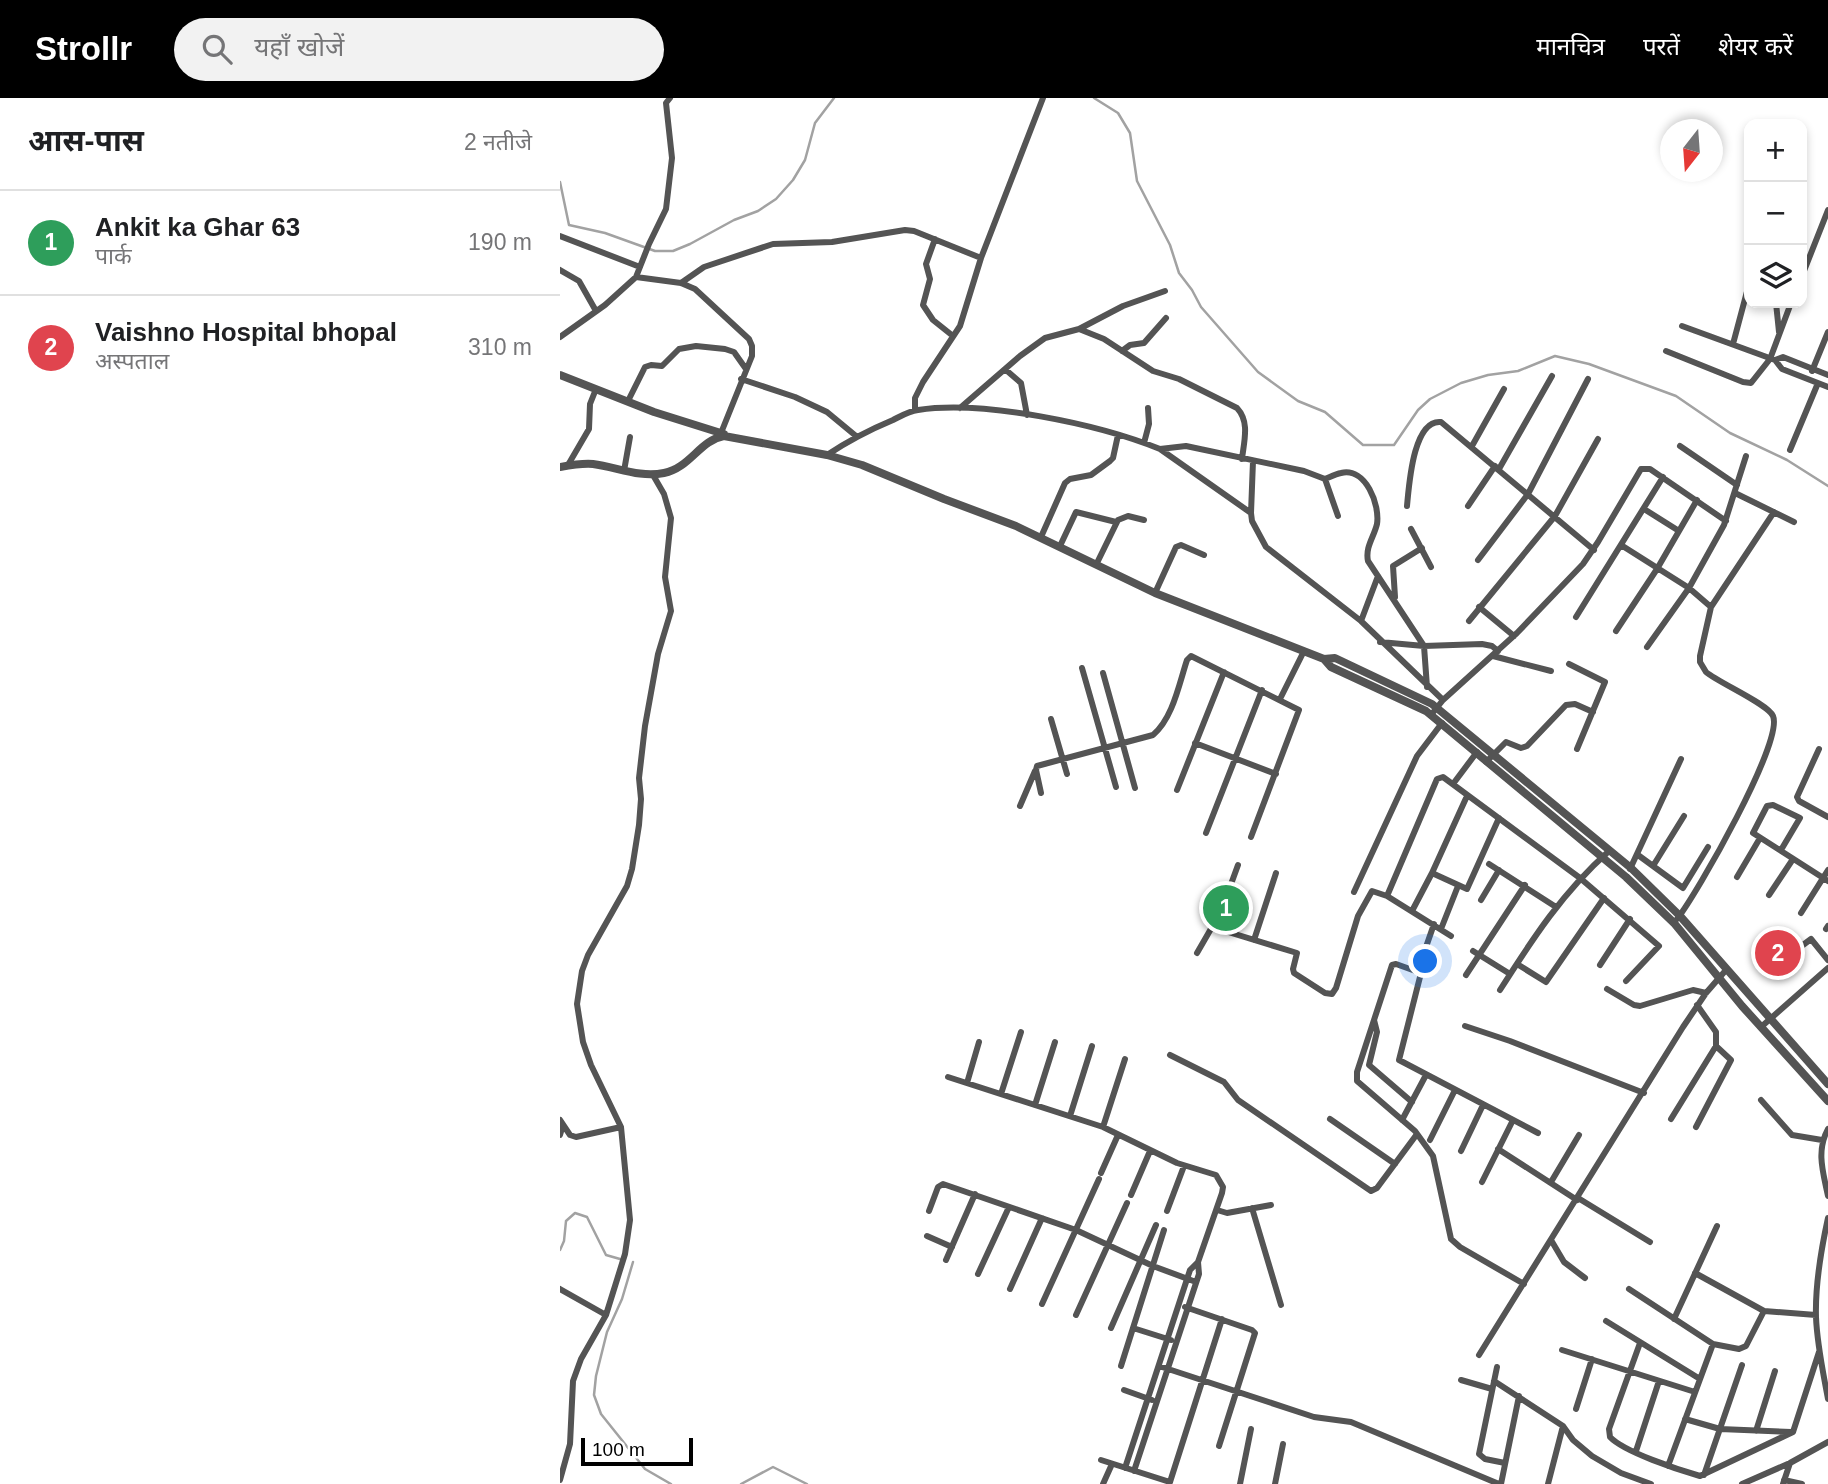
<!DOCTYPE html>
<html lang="hi">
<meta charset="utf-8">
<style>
:root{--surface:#fff;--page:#f2f2f2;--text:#202124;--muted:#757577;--line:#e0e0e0;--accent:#000}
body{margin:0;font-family:Arial,"Noto Sans Devanagari",sans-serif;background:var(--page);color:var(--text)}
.controls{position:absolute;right:21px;top:21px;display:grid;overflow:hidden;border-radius:14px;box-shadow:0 4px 10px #0003}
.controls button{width:63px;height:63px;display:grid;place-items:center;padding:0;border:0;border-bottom:2px solid var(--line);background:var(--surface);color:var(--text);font:35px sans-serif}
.compass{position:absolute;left:1100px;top:21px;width:63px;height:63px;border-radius:50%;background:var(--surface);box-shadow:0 4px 10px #0003;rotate:197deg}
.scale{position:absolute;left:21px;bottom:18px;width:112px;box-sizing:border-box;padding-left:7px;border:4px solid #000;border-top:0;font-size:19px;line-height:24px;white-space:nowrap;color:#000;-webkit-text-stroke:5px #fff;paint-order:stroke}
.you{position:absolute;left:866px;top:864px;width:24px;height:24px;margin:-18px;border:5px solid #fff;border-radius:50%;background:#1a73e8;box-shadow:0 0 0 10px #1a73e833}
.badge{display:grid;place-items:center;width:46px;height:46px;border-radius:50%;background:var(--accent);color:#fff;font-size:23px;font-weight:700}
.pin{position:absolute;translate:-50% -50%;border:4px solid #fff;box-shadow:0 2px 7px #0006}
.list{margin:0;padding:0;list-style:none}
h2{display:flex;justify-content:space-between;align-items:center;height:91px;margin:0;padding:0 28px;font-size:30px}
h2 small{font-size:23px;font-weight:400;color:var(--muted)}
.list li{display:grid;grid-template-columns:46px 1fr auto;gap:21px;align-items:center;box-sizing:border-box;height:105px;padding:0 28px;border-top:2px solid var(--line)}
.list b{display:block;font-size:26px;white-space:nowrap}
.list p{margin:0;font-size:23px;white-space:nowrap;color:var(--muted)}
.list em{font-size:23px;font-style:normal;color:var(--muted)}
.icon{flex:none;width:38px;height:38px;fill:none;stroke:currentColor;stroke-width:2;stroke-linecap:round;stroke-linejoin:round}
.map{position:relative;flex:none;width:1268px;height:1386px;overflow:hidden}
header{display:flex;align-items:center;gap:42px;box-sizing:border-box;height:98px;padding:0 35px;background:var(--accent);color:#fff}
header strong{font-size:33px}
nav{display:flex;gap:38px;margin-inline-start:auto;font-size:24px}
.search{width:490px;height:63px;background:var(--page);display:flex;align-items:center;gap:18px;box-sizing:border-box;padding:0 24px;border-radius:38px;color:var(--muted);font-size:26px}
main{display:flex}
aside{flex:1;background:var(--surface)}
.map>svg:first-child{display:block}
</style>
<header>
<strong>Strollr</strong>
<div class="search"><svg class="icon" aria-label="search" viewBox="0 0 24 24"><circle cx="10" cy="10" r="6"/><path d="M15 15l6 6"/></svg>यहाँ खोजें</div>
<nav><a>मानचित्र</a><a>परतें</a><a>शेयर करें</a></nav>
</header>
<main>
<aside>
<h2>आस-पास<small>2 नतीजे</small></h2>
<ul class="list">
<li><span class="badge" style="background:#2e9e5b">1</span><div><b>Ankit ka Ghar 63</b><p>पार्क</p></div><em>190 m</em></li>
<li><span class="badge" style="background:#e0444e">2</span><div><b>Vaishno Hospital bhopal</b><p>अस्पताल</p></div><em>310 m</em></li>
</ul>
</aside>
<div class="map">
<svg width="1268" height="1386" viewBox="0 0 1268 1386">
<rect width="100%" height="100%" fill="#fff"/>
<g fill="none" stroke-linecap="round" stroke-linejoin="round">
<path stroke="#a2a2a2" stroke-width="2.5" d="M534,0L558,15L570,35L577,83L610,147L619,175L632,192L641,209L698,274L738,303L765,314L803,347H834L858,312L870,301L901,285L928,277L958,273L995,258L1029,266L1116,298L1170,335L1227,362L1268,388
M0,84L9,127L45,135L95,153H113L130,146L174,122L198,113L216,101L233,82L245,62L255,25L274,0
M0,1152L4,1143L6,1123L15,1115L27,1119L46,1157L60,1161
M73,1164L62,1201L47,1234L36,1278L34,1297L41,1316L85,1371L111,1386
M181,1386L213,1369L247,1386"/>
<path stroke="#545454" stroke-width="6" d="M0,138L80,169
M375,141L366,166L370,181L363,207L373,222L393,238
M0,172L19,183L36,213
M1242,178L1268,112
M76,179L121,185L135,191L189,241L192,248V258L161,335
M121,185L144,169L213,146L272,144L345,132L354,133L421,160
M1216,205L1219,234
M1122,228L1215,262L1222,271L1268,289
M519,231L544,241L593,273L619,281L677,310C690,324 684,343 682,361
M0,239L45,207L76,179L89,146L106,111L112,60L106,5L110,0
M1173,246L1189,186
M562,253L570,247L584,245L606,220
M1106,253L1183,284L1191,285L1210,261L1231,205
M1215,262L1223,259L1268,277
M446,272L461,285L467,317
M1252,273L1268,234
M181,281L235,299L267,314L296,338
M68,303L85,269L91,267L102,268L119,251L136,248L165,251L174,254L186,271
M400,310L460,258L485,240L519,231L563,208L605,193
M355,312V300L363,284L400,228L421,160L483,0
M584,345L589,326L588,310
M912,348L944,291
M1120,348L1177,387
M600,351L626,348L744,373L765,381C770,379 776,376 781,375C806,369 820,407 817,426C814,439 805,449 808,463L864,548L867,589
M1230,352L1258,285
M267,357C288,343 309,332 333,322C341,318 349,313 358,312C424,302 538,326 600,351L691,415L692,423L706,449L801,523L883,602
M8,367L29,331L30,306L36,291
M939,371L992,278
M64,373L70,339
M765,381L778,418
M1175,395L1234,424
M847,408C849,388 853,321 881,324L1034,452
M908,408L935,368
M1084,411L1119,433
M691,415L693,363
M851,431L871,469
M481,439L505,385L510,381L531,377L550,363L553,360L558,337
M1061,447L1129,490L1151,509
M500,448L516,414L556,424
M918,462L968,396L1028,281
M536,467L558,422L568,418L584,422
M595,495L616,449L621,447L644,457
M835,499L833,468L862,450
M919,509L954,538
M1016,519L1103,379
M801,523L818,478
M909,523L995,418L1038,341
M1056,533L1097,471L1137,402
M820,544L864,548L922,546L932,548L938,553
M1087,549L1129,490L1164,427L1186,358
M933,558L991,573
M1009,566L1045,584L1017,651
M522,570L556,689
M543,575L575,690
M720,601L744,553
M871,617L883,602L957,535L1023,466L1038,444L1081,371H1090L1166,423
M491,621L507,676
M635,645L716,676
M1259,651L1237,699L1239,703L1268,719
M926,664L946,644L961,650L967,648L1006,607L1015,606L1033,614
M893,686L917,654
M617,692L664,574
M481,695L476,672L477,668L593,637C613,620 619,586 627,562L631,558L739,612L691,739
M907,698L872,775L907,791L939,720
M460,708L475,673
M646,735L702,592
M1221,752L1240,720L1213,707L1207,708L1193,735L1268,783
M1078,757L1123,790L1148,749
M929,766L996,809
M1093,768L1124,718
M1070,771L1121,661
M1177,779L1200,740
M794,794L857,658L882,625
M1209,797L1233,761
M827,798L877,681L883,679L1020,780L1099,848L1066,883
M921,802L939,772
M852,813L872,775
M1241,815L1268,772
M1117,821C1137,796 1224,643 1213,618C1208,606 1159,585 1146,574L1140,564V558L1151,509L1214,414
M655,830L678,767
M881,831L898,788
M1266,831L1268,828
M694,842L716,775
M913,853L950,876
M637,855L652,829L737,855L733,871L734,875L765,895L772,896L776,890L798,818L812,793L827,798L891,838
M1227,859L1251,841L1268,862
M957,866L986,884L1044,800
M1040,867L1070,821
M858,872L874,826
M906,877L965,787
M1047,891L1074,907L1080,908L1133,892L1146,895
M940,892C973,840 1003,794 1049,753
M814,922L817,934L809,967L852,1004
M905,928L950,943L1084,995
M1201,929L1268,870
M610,957L664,984L678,1002L811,1093L817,1090L857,1036
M388,979L543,1029L617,1065L656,1077L663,1089L662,1095L638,1164L630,1172L565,1370
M407,985L419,944
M441,996L461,934
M1201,1002L1232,1037L1262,1042
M475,1007L495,944
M510,1018L532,948
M770,1021L835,1066
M1111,1021L1156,948V934L1137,907
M0,1022L10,1037L16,1039L61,1029
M842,1022L866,977
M543,1029L565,961
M1136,1029L1171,962L1156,948
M1268,1031C1256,1053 1263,1074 1268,1098
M0,1037L3,1027
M870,1042L895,992
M938,1051L1017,1102
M901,1053L923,1007
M541,1075L558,1037
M922,1084L953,1022
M991,1084L1019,1037
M571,1097L590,1053
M1018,1100L1090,1144
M692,1110L721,1207
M657,1112L667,1115L711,1107
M369,1113L378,1089L383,1086L516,1132L593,1168L636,1184
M607,1113L624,1068
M1268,1120C1261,1152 1255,1186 1256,1219C1257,1246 1263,1274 1268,1301
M367,1138L392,1149
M991,1142L1004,1164L1025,1180
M386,1162L415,1096
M1135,1175L1204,1213L1256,1217
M418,1176L449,1109
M964,1186L900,1149L891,1141L873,1058L855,1033L797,983V974L832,867L836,866L861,875L839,962L978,1035
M0,1191L46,1217
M450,1191L482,1120
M1069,1191L1153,1246L1179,1251L1186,1248L1204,1213
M482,1206L539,1081
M625,1209L692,1232L695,1235L659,1348
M516,1217L567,1105
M1114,1221L1157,1128
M1046,1223L1140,1281
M551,1230L596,1127
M573,1230L611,1242
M1080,1245L1049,1331L1050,1339C1064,1354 1119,1372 1140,1378L1233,1334L1259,1254
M1002,1252L1135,1294
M919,1257L1123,929L1146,895L1166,872
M561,1268L604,1132
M599,1268L754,1319L791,1324L939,1386
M937,1269L919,1356L925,1361L945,1365
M901,1282L932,1291
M934,1283L1003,1328L1013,1342L1032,1358L1061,1375L1091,1386
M564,1292L592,1302
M1016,1311L1032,1261
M1125,1321L1160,1331L1231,1334
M1196,1333L1215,1273
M1076,1353L1099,1283
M541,1362L610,1384L662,1221
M1108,1368L1153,1246
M574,1373L639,1176L638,1164
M1144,1377L1182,1267
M0,1382L10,1346L13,1283L21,1261L46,1217L65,1156L70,1122L61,1029L31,967L23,944L17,906L22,873L28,857L67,788L72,771L79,727L81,701L79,680L85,628L98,556L111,513L105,479L111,420L104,396L93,377
M1224,1382L1242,1386
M543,1386L552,1366
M680,1386L691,1331
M715,1386L723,1346
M941,1386L959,1298
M988,1386L1003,1328
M1182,1386L1230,1365L1268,1344
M1223,1386L1230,1365"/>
<path stroke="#545454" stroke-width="8" d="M0,277L94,314L164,336
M0,369C11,367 22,365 33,366C57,369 79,380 104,375C130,370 140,342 164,338L267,357L302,367L384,401L456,428L595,495L764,561L771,569L866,613L1066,779L1114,825L1182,908L1268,1003
M764,561L775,560L872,606L1071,770L1120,818L1268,986"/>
</g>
</svg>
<div class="controls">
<button>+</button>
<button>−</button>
<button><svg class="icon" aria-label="layers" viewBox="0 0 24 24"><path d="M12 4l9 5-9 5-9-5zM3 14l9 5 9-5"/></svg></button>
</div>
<svg class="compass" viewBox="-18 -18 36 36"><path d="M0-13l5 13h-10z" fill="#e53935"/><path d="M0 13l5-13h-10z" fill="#757577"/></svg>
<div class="scale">100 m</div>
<div class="you"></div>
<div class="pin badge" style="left:666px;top:810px;background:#2e9e5b">1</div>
<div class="pin badge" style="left:1218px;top:855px;background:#e0444e">2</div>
</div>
</main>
